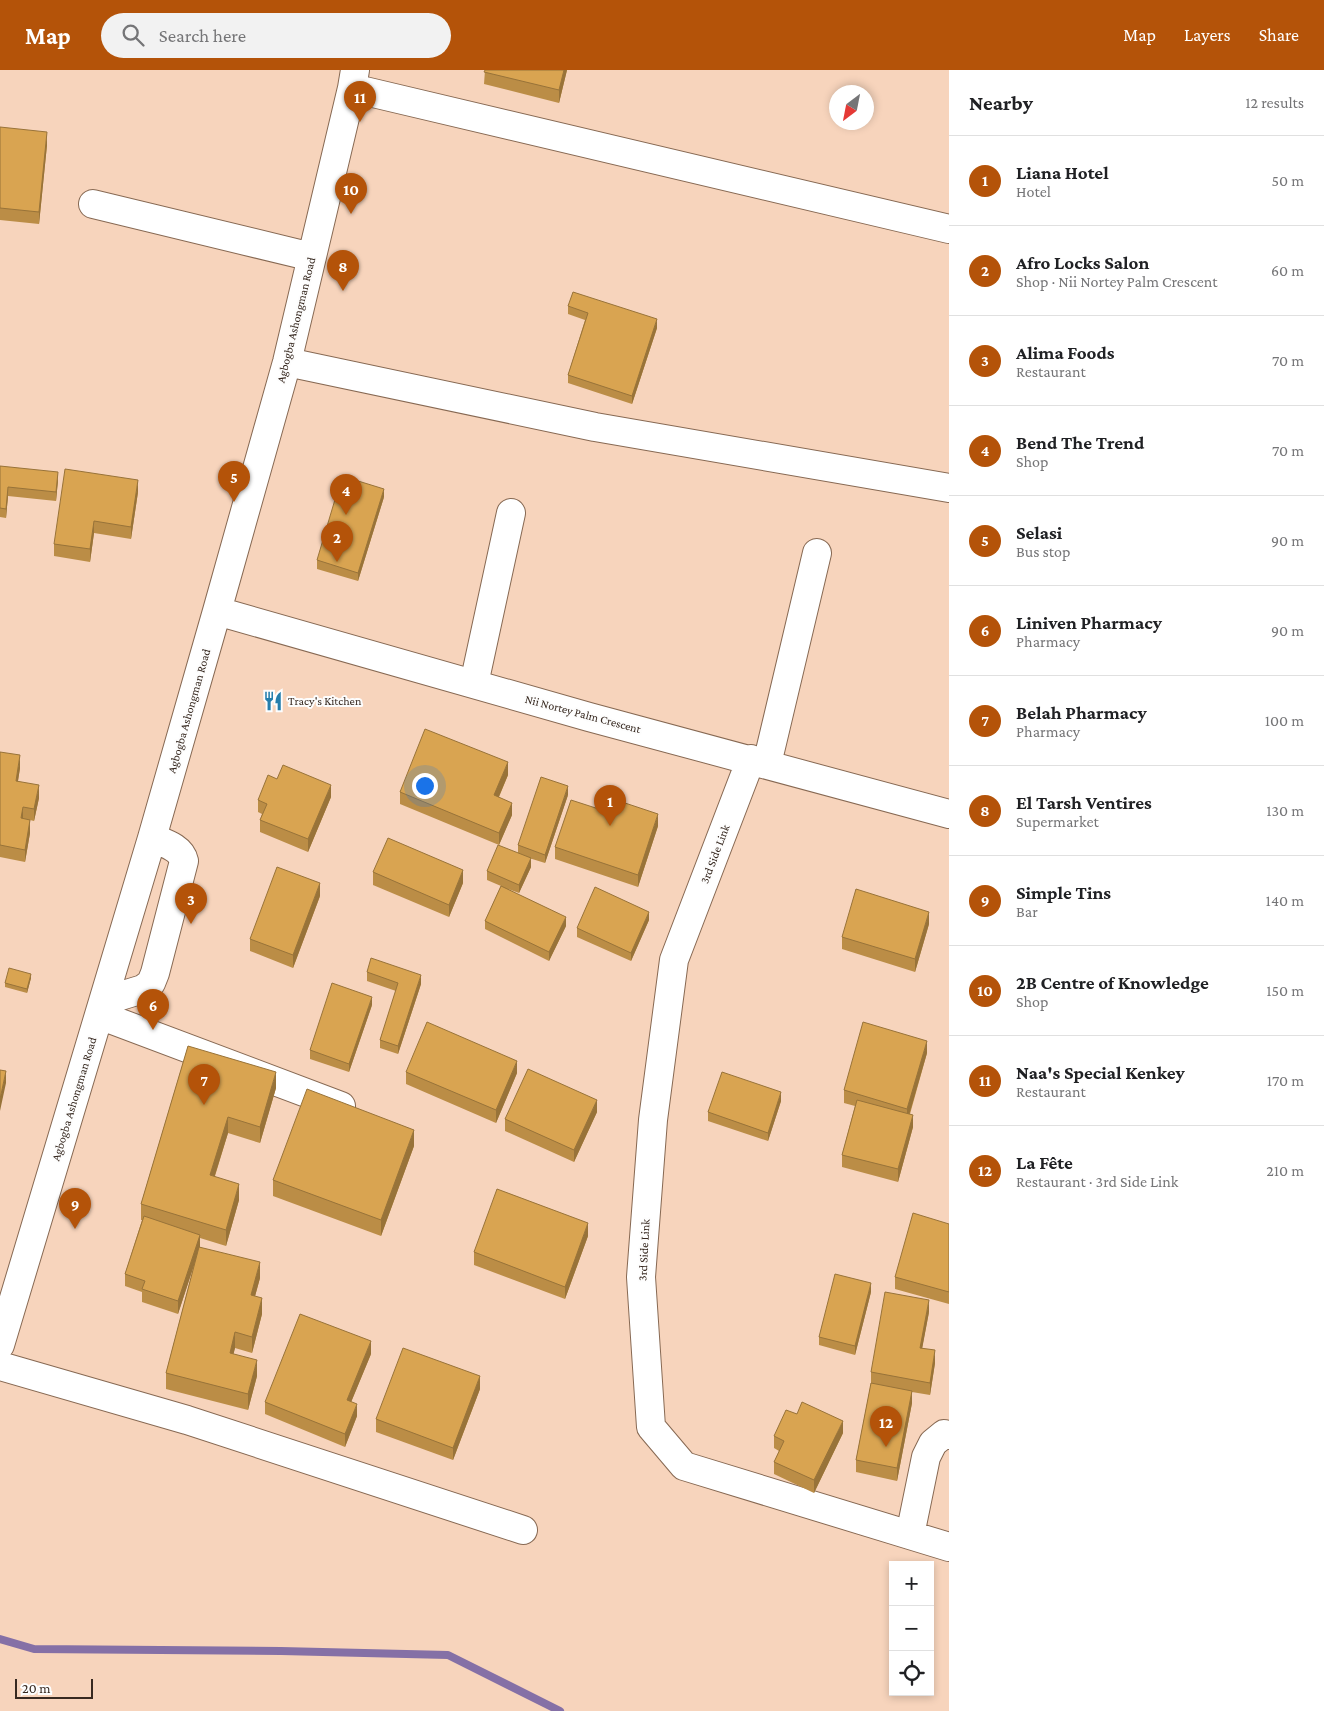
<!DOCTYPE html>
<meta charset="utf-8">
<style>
:root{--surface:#fff;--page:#f2f2f2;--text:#202124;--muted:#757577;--line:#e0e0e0;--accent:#b45309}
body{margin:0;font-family:"Crimson Pro",serif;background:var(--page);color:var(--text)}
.controls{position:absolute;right:15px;bottom:15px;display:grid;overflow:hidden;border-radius:0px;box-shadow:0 2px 8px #0003}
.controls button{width:45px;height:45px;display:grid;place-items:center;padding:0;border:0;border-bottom:1px solid var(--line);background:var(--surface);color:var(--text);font:25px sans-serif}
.compass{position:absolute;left:829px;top:15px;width:45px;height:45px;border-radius:50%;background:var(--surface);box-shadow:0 2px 8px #0003;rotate:212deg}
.scale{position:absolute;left:15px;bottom:12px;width:78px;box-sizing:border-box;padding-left:5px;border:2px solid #372920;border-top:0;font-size:14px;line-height:18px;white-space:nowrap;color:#372920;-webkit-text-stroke:4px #fdfdfd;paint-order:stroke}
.you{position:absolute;left:424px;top:715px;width:18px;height:18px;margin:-12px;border:4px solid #fff;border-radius:50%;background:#1a73e8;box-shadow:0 0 0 8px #1a73e833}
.badge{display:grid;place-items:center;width:32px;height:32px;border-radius:50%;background:var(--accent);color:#fff;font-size:16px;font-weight:700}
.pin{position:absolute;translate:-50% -41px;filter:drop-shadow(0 1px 2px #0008)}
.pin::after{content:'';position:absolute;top:26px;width:18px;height:15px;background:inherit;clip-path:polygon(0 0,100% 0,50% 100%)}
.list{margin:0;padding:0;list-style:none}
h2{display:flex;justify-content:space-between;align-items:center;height:65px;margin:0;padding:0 20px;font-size:21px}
h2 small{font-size:16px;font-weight:400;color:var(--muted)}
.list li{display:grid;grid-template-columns:32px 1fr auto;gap:15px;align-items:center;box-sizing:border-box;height:90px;padding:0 20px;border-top:1px solid var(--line)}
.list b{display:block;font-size:19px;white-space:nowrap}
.list p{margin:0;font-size:16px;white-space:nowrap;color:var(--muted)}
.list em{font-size:16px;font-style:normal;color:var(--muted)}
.icon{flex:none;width:28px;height:28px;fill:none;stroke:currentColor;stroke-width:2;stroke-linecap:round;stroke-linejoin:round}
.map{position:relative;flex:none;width:949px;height:1641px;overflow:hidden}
header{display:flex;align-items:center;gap:30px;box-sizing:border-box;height:70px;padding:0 25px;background:var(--accent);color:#fff}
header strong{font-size:24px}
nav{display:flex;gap:28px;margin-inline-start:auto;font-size:18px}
.search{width:350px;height:45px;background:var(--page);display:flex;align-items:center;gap:12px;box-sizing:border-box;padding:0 18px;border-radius:28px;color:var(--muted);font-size:19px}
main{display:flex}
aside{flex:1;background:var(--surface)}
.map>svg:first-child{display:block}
</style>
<header>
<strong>Map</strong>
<div class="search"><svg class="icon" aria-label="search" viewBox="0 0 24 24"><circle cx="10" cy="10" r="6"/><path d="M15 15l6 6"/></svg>Search here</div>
<nav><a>Map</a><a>Layers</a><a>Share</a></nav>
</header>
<main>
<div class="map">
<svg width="949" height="1641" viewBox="0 0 949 1641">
<rect width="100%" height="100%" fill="#f7d4bc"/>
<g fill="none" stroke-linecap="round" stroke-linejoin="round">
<path stroke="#8570a6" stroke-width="8" d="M0,1569L34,1579L281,1581L448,1585L560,1641"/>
<defs>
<path id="minor" d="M352,18L949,159
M93,134L312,187
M287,292L595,357L949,418
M217,541L589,647L949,744
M474,614L511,443
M751,689L674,890L653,1050L641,1207L651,1357L684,1396L949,1477
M767,694L817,483
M104,931L143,919L151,913L155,903L184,791C181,777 164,773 152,768
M99,945L341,1036
M0,1275L152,768L217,541L287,292L352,18L355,0
M0,1296L187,1350L523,1460
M910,1465L926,1387L933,1373L944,1364L949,1365"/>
</defs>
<use href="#minor" stroke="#876953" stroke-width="30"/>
<use href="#minor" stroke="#fff" stroke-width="28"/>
</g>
<path fill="#bb8d46" d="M485,0H567L559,33L484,14Z
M0,57L47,75L39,154L0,150Z
M568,236L657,258L632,334L568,313V305L585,250L568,244Z
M0,396L58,410L56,431L8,426L6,448L0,447Z
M138,422L131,469L94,463L90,492L54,486V474Z
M384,427L358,511L317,499V490Z
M0,682L20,698L18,711L39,728L34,751L30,750V763L25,792L0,787Z
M508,705L499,727L512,745L499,775L400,734V722Z
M277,709L331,727L308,782L260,762V750L262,744L258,742V730Z
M568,725L545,793L529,788L531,797L519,823L508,819L566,856L549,891L485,859V851L501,816L487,810V801L518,783V775Z
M658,756L638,817L555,789V777Z
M373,802L463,813L449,847L373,815Z
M320,826L293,898L250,881V869Z
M649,850L631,891L577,867V858Z
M929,854L915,902L842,879V867Z
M367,902L421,914L398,984L380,978V970L396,921L367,911Z
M31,908L27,923L5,917V913Z
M372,935L349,1002L310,989V980Z
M188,976L276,1018L260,1073L228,1063L215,1106L239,1130L226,1176L200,1168V1177L260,1208L255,1226L262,1244L252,1283L235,1278L233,1284L257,1306L248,1340L166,1319V1303L195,1192L178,1244L142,1232V1222L125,1216V1204L142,1150H141V1134Z
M927,983L910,1044L913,1057L898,1112L842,1097V1085L855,1036L844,1033V1020Z
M406,1002L517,1003L496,1053L406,1014Z
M781,1031L768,1071L708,1051V1042Z
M597,1042L574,1092L505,1061V1049Z
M414,1076L381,1166L273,1126V1110Z
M949,1154V1234L895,1219V1207Z
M588,1166L565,1229L474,1195V1182Z
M871,1222L855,1285L819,1275V1267Z
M929,1242L922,1278L935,1293L930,1325L912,1322V1333L897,1411L856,1402V1390L871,1313V1302Z
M371,1284L351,1332L357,1346L345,1377L265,1344V1332Z
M480,1319L453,1390L376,1362V1349Z
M843,1363L814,1423L774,1404V1392L779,1381L774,1378V1366Z"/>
<path fill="#987339" d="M564,0H567L559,33V20Z
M47,62V75L39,154V142Z
M657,249V258L632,334V326Z
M58,402V410L56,431V422Z
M138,410V422L131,469V457Z
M8,417V426L6,448V439Z
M384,419V427L358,511V503Z
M94,451V463L90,492V479Z
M20,685V698L16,723V711Z
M508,692V705L494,738V725Z
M39,715V728L34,751V739Z
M331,715V727L308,782V769Z
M568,716V725L545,793V785Z
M512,733V745L499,775V763Z
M23,737V749L21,748Z
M658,744V756L638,817V805Z
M30,750V763L25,792V780Z
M531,788V797L519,823V815Z
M463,800V813L449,847V835Z
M320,813V826L293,898V885Z
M649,842V850L631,891V883Z
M929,842V854L915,902V889Z
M566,847V856L549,891V882Z
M31,904V908L27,923V919Z
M421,905V914L398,984V976Z
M372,927V935L349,1002V994Z
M927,971V983L907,1052V1039Z
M517,991V1003L496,1053V1040Z
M6,1001V1013L0,1041V1029Z
M276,1002V1018L260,1073V1057Z
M781,1022V1031L768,1071V1063Z
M597,1030V1042L574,1092V1080Z
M913,1045V1057L898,1112V1099Z
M228,1047V1063L210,1121V1105Z
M414,1060V1076L381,1166V1150Z
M239,1114V1130L226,1176V1160Z
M588,1153V1166L565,1229V1217Z
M200,1165V1177L178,1244V1231Z
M260,1192V1208L251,1241V1225Z
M871,1213V1222L855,1285V1276Z
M262,1228V1244L252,1283V1267Z
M929,1230V1242L920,1290V1278Z
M235,1262V1278L230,1299V1283Z
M371,1271V1284L347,1342V1330Z
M935,1280V1293L930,1325V1313Z
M257,1290V1306L248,1340V1324Z
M480,1306V1319L453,1390V1378Z
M912,1321V1333L897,1411V1398Z
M357,1334V1346L345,1377V1364Z
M843,1351V1363L814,1423V1410Z"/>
<path fill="#d9a451" stroke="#987339" d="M485,0H564L559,20L484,2Z
M0,57L47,62L39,142L0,138Z
M573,222L657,249L632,326L568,305L588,243L568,236Z
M0,396L58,402L56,422L8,417L6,439L0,438Z
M65,399L138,410L131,457L94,451L90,479L54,474Z
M342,406L384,419L358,503L317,490Z
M425,659L508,692L494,725L512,733L499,763L400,722Z
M0,682L20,685L16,711L39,715L34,739L23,737L21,748L30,750L25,780L0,775Z
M283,695L331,715L308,769L260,750L267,734L258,730L268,705L277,709Z
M541,707L568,716L545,785L518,775Z
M613,729L658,744L638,805L555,777L571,730L608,742Z
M388,768L463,800L449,835L373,802Z
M498,775L531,788L519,815L487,801Z
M277,797L320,813L293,885L250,869Z
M501,816L566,847L549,882L485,851Z
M595,817L649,842L631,883L577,858Z
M856,819L929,842L915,889L842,867Z
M371,888L421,905L398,976L380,970L398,913L367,902Z
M9,898L31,904L27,919L5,913Z
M332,913L372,927L349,994L310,980Z
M427,952L517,991L496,1040L406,1002Z
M863,952L927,971L907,1039L844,1020Z
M188,976L276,1002L260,1057L228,1047L210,1105L239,1114L226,1160L141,1134Z
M528,999L597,1030L574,1080L505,1049Z
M0,1000L6,1001L0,1029Z
M722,1002L781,1022L768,1063L708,1042Z
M307,1019L414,1060L381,1150L273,1110Z
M857,1030L913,1045L898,1099L842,1085Z
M497,1119L588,1153L565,1217L474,1182Z
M913,1143L949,1154V1222L895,1207Z
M144,1146L200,1165L178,1231L142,1219L145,1211L125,1204Z
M199,1177L260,1192L251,1225L262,1228L252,1267L235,1262L230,1283L257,1290L248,1324L166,1303Z
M835,1204L871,1213L855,1276L819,1267Z
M885,1222L929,1230L920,1278L935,1280L930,1313L871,1302Z
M300,1244L371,1271L347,1330L357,1334L345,1364L265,1332Z
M403,1278L480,1306L453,1378L376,1349Z
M871,1313L912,1321L897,1398L856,1390Z
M802,1332L843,1351L814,1410L774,1392L784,1371L774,1366L786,1340L797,1344Z"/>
<defs>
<symbol id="restaurant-bare" viewBox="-9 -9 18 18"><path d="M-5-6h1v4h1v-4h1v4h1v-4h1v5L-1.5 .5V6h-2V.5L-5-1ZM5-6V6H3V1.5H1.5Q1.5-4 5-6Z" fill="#257eac" stroke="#fdfdfd" stroke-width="2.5" paint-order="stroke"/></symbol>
</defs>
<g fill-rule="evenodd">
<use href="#restaurant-bare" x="259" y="617" width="28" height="28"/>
</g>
<g text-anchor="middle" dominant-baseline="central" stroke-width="4" stroke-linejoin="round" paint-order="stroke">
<g font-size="12" fill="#372920" stroke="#fdfdfd">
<text transform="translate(296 250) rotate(-76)">Agbogba Ashongman Road</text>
<text transform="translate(189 641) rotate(-74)">Agbogba Ashongman Road</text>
<text transform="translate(583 644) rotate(15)">Nii Nortey Palm Crescent</text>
<text transform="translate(715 784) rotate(-69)">3rd Side Link</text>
<text transform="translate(74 1029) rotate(-73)">Agbogba Ashongman Road</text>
<text transform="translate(644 1180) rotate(-87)">3rd Side Link</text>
</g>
<g font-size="12" fill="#372920" stroke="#fdfdfd" text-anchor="start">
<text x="288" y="631">Tracy's Kitchen</text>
</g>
</g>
</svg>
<div class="controls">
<button>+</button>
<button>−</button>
<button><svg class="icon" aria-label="locate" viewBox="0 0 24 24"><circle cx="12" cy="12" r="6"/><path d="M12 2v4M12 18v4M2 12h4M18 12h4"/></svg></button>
</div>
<svg class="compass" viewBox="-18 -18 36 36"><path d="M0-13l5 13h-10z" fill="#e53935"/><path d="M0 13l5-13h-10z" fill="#757577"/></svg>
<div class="scale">20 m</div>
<div class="you"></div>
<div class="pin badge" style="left:610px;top:756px">1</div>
<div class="pin badge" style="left:337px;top:492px">2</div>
<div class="pin badge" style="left:191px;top:854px">3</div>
<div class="pin badge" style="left:346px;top:445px">4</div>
<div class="pin badge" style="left:234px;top:432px">5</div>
<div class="pin badge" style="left:153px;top:960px">6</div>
<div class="pin badge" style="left:204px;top:1035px">7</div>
<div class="pin badge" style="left:343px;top:221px">8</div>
<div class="pin badge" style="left:75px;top:1159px">9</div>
<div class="pin badge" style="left:351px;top:144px">10</div>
<div class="pin badge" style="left:360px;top:52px">11</div>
<div class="pin badge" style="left:886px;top:1377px">12</div>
</div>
<aside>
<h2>Nearby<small>12 results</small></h2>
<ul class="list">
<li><span class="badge">1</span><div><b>Liana Hotel</b><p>Hotel</p></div><em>50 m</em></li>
<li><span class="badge">2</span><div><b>Afro Locks Salon</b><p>Shop · Nii Nortey Palm Crescent</p></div><em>60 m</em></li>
<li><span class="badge">3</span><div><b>Alima Foods</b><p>Restaurant</p></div><em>70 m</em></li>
<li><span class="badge">4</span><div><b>Bend The Trend</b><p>Shop</p></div><em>70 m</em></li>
<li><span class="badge">5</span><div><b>Selasi</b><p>Bus stop</p></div><em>90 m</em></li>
<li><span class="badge">6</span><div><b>Liniven Pharmacy</b><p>Pharmacy</p></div><em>90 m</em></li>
<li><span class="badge">7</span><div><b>Belah Pharmacy</b><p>Pharmacy</p></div><em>100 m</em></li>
<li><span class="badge">8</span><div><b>El Tarsh Ventires</b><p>Supermarket</p></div><em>130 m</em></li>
<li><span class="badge">9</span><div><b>Simple Tins</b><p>Bar</p></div><em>140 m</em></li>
<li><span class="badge">10</span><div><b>2B Centre of Knowledge</b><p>Shop</p></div><em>150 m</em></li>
<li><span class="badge">11</span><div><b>Naa's Special Kenkey</b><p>Restaurant</p></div><em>170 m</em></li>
<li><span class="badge">12</span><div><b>La Fête</b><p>Restaurant · 3rd Side Link</p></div><em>210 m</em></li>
</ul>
</aside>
</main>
